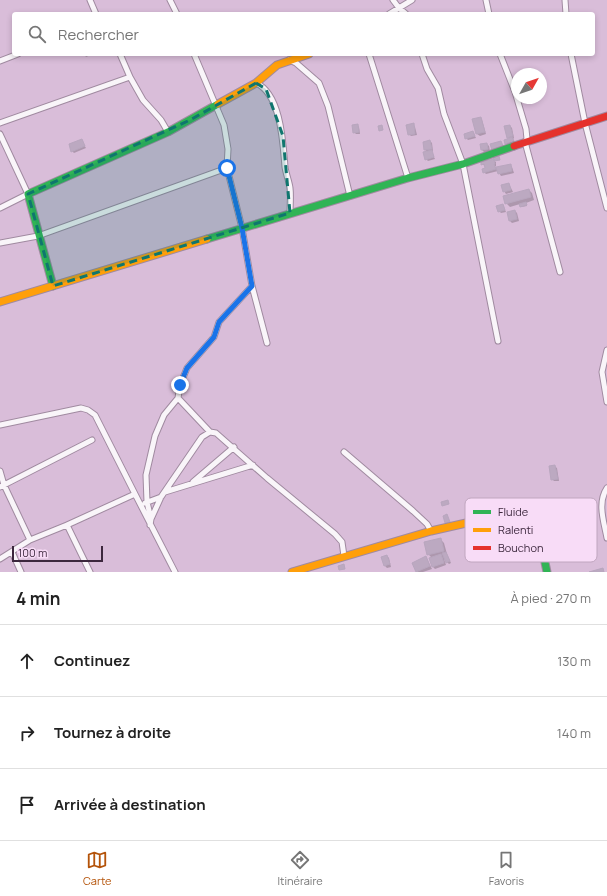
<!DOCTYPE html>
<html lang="fr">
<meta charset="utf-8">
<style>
:root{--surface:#fff;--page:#f6f6f6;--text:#222;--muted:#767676;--line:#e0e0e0;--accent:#b45309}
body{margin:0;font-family:Manrope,sans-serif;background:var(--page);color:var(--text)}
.compass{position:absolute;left:511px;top:68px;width:36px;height:36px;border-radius:50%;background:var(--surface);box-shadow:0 2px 6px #0003;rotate:50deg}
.scale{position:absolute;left:12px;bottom:10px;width:91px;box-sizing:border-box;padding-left:4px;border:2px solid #3c273d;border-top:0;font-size:11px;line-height:14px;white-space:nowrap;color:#3c273d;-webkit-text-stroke:3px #f8dcf7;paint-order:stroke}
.stop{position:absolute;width:12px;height:12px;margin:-9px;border:3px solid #1a73e8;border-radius:50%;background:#fff}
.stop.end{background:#1a73e8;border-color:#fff;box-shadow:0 1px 4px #0008}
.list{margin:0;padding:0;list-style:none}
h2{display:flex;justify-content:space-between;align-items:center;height:52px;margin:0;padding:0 16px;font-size:17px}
h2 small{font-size:13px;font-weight:400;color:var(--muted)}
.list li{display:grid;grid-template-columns:26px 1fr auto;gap:12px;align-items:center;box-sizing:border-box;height:72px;padding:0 16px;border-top:1px solid var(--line)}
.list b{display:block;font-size:15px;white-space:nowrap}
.list em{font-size:13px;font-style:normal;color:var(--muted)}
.icon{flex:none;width:22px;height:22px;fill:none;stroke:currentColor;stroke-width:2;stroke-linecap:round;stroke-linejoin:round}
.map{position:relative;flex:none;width:607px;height:572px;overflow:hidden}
.search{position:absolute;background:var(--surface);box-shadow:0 2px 6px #0003;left:12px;right:12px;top:12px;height:44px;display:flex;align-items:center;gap:10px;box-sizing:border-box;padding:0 14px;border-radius:4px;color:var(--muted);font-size:15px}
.sheet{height:268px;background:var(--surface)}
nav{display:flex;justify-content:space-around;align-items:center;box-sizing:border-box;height:56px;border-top:1px solid var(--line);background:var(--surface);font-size:11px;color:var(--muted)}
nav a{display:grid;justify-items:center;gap:2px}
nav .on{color:var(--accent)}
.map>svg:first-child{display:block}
</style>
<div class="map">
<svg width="607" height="572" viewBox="0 0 607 572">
<rect width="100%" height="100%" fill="#d9bdd9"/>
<path fill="#0003" d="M84,54H93L86,57Z
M480,118L482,120L486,134L480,136L477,134L474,120Z
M413,124L415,127L417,135L411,136L409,134Z
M357,125L359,127L360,134H356L354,132Z
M510,126L512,128L514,138L513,139L514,142L507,144L506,143L510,139L508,137Z
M473,132L476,138L468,140L466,138Z
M81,140L86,148L74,153L72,151Z
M430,141L432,143L433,151H431L435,159L428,161L426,159L428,152L425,150Z
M487,144L489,146L490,151L484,152L482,150Z
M493,160L496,162V166H495L496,168L510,165L512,167L514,173L501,176L498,171L486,174L484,172L486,169L485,166L482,164Z
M509,184L513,192L506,194L504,191Z
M529,190L532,193L534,200L526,203L527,206L521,207L520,204L510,207L506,203Z
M503,205L506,212L501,213L499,211Z
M515,211L517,213L519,221L512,223L510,221Z
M554,466L557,468L559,481H554L552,479Z
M440,539L444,543L447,554L451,563L449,564L444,559L446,565L435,569L433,567L432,558L428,554Z
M387,556L389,558L391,567L387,568L385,566Z
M426,557L432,569L423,572H418L417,571Z"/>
<path fill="#bca9c1" stroke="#b8a6be" d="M481,117L485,132L476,134L472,119Z
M414,123L415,134L408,135L406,125Z
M358,124L359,132L353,133L352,125Z
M382,125L383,130L379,131L378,126Z
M510,125L513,136L507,138L504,126Z
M473,131L475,136L465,139L464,134Z
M512,137L514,141L505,144L504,140Z
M82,139L85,146L71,152L69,144Z
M430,140L432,149L424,150L423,142Z
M501,141L503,146L492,150L490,144Z
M487,143L488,149L481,150L480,144Z
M432,150L434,157L425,160L423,152Z
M499,156L500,160L494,161L493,157Z
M494,159L495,164H494L496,169L483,173L482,169L485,168L484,164L481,165V162Z
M511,164L512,171L498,174L496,167Z
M509,183L511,190L503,192L501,185Z
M529,189L531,197L505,204L503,196Z
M526,202L527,205L520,207L519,204Z
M503,204L505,210L498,212L496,206Z
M515,210L517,219L509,221L507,212Z
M555,465L558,479L551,480L549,466Z
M448,500L449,504L442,506L441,502Z
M447,514L450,522L445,523L443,516Z
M441,538L444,551L427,555L424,542Z
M446,552L450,561L446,563L442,553Z
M441,554L444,563L432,567L429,558Z
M387,555L390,564L384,566L381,557Z
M426,556L430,566L416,572L412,563Z
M344,564L345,569L339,570L338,566Z
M603,568L604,572H589Z"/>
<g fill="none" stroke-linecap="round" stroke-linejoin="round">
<defs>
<path id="street" d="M90,0L96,14
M170,0L177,14
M393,0L399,8L406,14
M486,0L489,14
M565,0L566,14
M389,14L412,0
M120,54L130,77L143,100L161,120L168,132
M194,54L224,125L228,149L227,168L242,228L252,286L267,343
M369,54L408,178
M422,54L427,69L438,88L444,114L463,164L498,341
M500,54L515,92L526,129L527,139L525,142L560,272
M571,54L585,123L607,208
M289,60L296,63L319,83L328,106L350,196
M0,61L18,54
M256,83C281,94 283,143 285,167C286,174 289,181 290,188C291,196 290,205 290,213
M0,123L130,77
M0,134L28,194L0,208
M0,243L38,236L227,168
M607,350L602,372L607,402
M178,398L210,432
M0,425L81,408L88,410L95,415L135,494
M344,452L413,511L427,524L431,531
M0,471L4,485L30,540
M193,482L234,447
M0,487L92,440
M607,488C597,503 604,522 607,538
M165,492L253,465
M145,503L161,497
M151,519L147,502L146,475L155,436L164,415L178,398L180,385L187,368L214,337L219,322L252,286
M67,525L90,572
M150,525L151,519L161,497L202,437L210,432L216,433L267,478L335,534L342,542L344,556
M12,552L21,572
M0,559L30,540L67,525L135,494L175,572"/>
<path id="fast" d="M207,239L408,178L463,164L514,146
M53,286L28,194L168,132L218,104
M509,511C517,508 528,501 534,510L547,572"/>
<path id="slow" d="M218,104L256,83L277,65L309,54
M0,302L207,239
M292,572L431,531L475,521L509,511"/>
<path id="jam" d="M514,146L607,116"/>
</defs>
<use href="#street" stroke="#a08aa0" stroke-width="7"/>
<use href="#fast" stroke="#a08aa0" stroke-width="9"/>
<use href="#slow" stroke="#a08aa0" stroke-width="9"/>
<use href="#jam" stroke="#a08aa0" stroke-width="9"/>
<use href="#street" stroke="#f9f5f9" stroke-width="5"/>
<use href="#fast" stroke="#30b455" stroke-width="7"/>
<use href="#slow" stroke="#ff9f0a" stroke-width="7"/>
<use href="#jam" stroke="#e5322d" stroke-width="7"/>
</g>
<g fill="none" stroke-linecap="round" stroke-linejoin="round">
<path stroke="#1a73e8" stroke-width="5" d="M180,385L187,368L214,337L219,322L252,286L242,228L227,168"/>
</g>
<path fill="#0f766e" fill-opacity="0.2" stroke="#0f766e" stroke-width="3" stroke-dasharray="8 5" stroke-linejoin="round" d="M256,83L266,89L283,136L290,213L53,286L28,194L190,120Z"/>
<rect x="465" y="498" width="132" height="64" rx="6" fill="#f8dcf7" stroke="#c0a6bf" stroke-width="1"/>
<rect x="473" y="510" width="18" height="4" fill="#30b455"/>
<rect x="473" y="528" width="18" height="4" fill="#ff9f0a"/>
<rect x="473" y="546" width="18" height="4" fill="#e5322d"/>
<g font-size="11" fill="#3c273d">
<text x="498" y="516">Fluide</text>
<text x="498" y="534">Ralenti</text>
<text x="498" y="552">Bouchon</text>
</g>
</svg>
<svg class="compass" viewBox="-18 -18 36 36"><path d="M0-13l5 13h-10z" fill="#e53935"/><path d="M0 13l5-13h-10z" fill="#767676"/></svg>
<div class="scale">100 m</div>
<div class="stop" style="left:227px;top:168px"></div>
<div class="stop end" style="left:180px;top:385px"></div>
<div class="search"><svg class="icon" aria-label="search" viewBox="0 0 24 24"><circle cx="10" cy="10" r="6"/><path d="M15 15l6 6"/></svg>Rechercher</div>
</div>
<section class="sheet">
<h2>4 min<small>À pied · 270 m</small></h2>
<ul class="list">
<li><svg class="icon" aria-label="ahead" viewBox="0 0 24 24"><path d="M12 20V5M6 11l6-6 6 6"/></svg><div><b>Continuez</b></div><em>130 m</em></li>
<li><svg class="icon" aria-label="right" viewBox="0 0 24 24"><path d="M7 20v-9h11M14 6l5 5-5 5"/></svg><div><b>Tournez à droite</b></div><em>140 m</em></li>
<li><svg class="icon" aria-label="arrive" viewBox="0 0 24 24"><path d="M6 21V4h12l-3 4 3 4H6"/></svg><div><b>Arrivée à destination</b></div></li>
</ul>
</section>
<nav>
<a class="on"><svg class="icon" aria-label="map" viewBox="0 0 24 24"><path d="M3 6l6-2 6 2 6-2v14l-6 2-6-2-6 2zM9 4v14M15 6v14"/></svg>Carte</a>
<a><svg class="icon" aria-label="directions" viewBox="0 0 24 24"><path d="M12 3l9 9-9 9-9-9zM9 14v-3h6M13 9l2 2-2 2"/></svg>Itinéraire</a>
<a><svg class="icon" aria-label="saved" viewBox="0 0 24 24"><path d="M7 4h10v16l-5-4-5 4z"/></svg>Favoris</a>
</nav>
